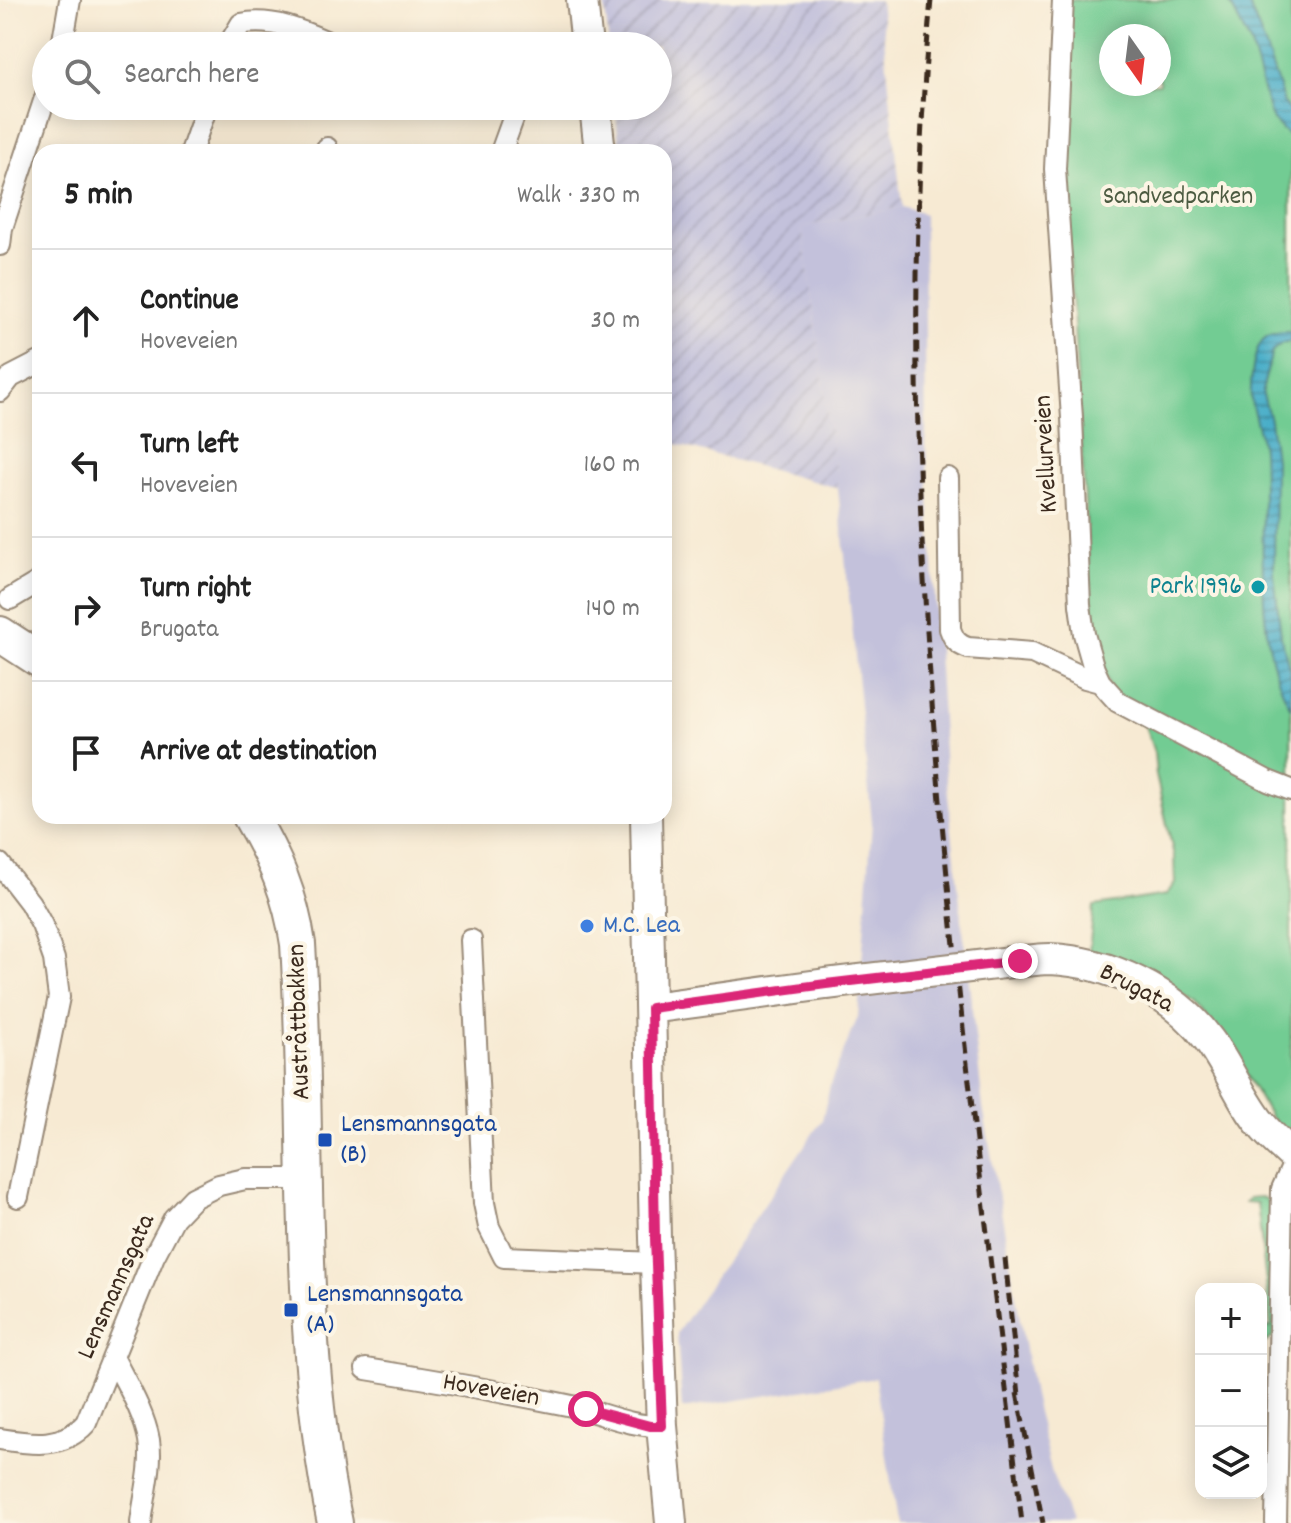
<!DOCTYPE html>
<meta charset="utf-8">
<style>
:root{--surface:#fff;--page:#f6f6f6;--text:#222;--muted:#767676;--line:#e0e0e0}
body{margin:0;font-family:Dekko,sans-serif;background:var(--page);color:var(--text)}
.controls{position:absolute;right:24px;bottom:24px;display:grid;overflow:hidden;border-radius:16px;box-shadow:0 4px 20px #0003}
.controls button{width:72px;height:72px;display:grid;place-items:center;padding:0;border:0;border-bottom:2px solid var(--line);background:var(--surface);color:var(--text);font:40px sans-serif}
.compass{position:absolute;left:1099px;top:24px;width:72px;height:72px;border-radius:50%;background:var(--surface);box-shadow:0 4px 20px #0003;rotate:166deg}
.stop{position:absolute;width:24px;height:24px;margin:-18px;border:6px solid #db2777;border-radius:50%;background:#fff}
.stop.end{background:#db2777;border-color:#fff;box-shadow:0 2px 8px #0008}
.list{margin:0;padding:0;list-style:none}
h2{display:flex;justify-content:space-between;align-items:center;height:104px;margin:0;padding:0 32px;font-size:34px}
h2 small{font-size:26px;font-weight:400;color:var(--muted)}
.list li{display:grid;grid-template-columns:52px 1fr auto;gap:24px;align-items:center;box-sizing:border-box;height:144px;padding:0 32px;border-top:2px solid var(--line)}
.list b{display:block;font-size:30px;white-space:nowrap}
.list p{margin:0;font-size:26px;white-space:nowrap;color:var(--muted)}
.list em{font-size:26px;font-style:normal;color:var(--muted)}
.icon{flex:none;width:44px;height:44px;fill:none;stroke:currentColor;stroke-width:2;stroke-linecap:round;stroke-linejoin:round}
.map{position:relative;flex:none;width:1291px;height:1523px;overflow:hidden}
.search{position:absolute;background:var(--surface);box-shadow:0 4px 20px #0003;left:32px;top:32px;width:640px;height:88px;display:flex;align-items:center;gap:20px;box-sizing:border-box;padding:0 28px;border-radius:44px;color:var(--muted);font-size:30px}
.panel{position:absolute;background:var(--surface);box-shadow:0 4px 20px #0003;left:32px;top:144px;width:640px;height:680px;border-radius:24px}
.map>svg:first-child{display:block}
</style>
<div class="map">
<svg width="1291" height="1523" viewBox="0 0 1291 1523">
<defs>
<pattern id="industrial-furrows" width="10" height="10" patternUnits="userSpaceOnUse" patternTransform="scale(2)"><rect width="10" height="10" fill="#c3c1db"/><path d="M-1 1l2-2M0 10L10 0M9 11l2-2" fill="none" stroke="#a8a6bc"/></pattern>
<pattern id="water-rules" width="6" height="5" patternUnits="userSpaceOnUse" patternTransform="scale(2)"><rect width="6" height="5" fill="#49aec9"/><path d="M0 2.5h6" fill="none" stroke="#3e8ea3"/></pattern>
</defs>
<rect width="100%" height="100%" fill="#fcf5e5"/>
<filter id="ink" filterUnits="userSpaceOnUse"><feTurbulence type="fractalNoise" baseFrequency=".0125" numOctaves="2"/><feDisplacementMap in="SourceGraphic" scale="16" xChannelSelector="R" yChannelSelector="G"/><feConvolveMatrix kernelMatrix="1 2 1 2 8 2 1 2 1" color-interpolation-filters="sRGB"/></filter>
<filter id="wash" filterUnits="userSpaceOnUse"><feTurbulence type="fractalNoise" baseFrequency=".006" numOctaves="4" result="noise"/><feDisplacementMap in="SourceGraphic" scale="32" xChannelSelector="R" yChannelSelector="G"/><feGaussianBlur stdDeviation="1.8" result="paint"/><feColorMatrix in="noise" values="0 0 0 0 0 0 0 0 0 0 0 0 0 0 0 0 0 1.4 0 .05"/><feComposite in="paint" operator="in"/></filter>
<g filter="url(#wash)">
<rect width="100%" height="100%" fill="#f7ead3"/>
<path fill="url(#industrial-furrows)" d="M604,0H880L902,207L802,227L838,488L664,441V152H620L615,106H658V46H609Z"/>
<path fill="#c3c1db" d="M902,207L924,214L926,448L945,769L983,1107L1033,1395L1052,1474L1070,1523H897L875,1378L682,1409L677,1333L822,1120L831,1082L858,1017L872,822L838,488L802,227Z"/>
<path fill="#72cc93" stroke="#567b58" stroke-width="2" fill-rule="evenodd" d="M1068,0H1291V1138L1271,1118L1230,1047L1195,1003L1154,976L1089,951L1094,906L1166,895L1175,883L1174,856L1156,775L1154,752L1145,726L1117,711L1089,622L1092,616L1064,164ZM1111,36H1159V84H1111Z
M1261,1197L1267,1200L1275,1211V1324L1273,1337L1266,1342L1261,1339V1328L1271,1327L1257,1203L1245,1202L1249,1198Z"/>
<path fill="url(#water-rules)" stroke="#426c74" stroke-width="2" d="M1228,0H1247L1265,45L1284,103L1291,114V138L1273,120L1269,111L1251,45Z
M1282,332H1291V341L1282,343L1272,351L1262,391L1270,420L1275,460L1274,574L1281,636L1291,675V708C1250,637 1267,530 1262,451C1261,433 1254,418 1251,400C1250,385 1253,349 1264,339C1269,334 1275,333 1282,332Z"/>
</g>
<g filter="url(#ink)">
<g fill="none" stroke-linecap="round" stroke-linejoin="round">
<defs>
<path id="street" d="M1063,0L1055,169L1072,418L1080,605L1084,634L1094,669L1100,682L1118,702L1268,781L1291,790
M62,46L70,0
M228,46L241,24C274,17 307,33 337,46
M191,152L207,106
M326,152L327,148
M501,152L514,116
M0,245L2,228L46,95
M0,391L11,377L40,362
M948,478L950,629C954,640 957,644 968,648L1032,653L1085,678L1100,682
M10,599L40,581
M0,864L30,903L42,925L54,959L59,997L18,1197
M471,940L484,1203L489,1227L504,1257L656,1263
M113,1357C126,1383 144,1412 149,1440C153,1466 144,1497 141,1523
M366,1369C435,1380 504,1392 572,1406C602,1413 632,1427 662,1426
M0,1439C32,1444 63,1449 86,1423L154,1256L174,1218L193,1198L219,1185L245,1179H305
M1276,1523L1282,1189L1291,1169"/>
<path id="secondary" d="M582,0L587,46
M595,106L600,152
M646,816L655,1238L662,1426L671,1523
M1020,961C1030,961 1040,959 1050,959C1108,961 1175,993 1209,1040C1230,1068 1242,1103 1265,1129C1273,1138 1282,1146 1291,1154
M651,1008L826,984"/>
<path id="primary" d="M0,634L40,660
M250,816C275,858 291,896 298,944C310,1137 295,1333 335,1523"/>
</defs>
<use href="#street" stroke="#998a78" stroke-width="24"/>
<use href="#secondary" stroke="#998a78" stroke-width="34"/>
<use href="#primary" stroke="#998a78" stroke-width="38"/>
<use href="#street" stroke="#fff" stroke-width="20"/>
<use href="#secondary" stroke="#fff" stroke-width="30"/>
<use href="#primary" stroke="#fff" stroke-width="34"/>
<path stroke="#3b2a1e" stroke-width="5" stroke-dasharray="12 6" stroke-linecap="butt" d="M931,0C884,509 963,1018 1022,1523
M1005,1258L1020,1405
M1017,1393L1043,1523"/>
<defs>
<path id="secondary-bridge" d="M826,984L1020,961"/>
</defs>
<use href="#secondary-bridge" stroke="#998a78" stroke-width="34" stroke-linecap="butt"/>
<use href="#secondary-bridge" stroke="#fff" stroke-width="30"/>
</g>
</g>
<g fill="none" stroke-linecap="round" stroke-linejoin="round" filter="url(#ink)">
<path stroke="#db2777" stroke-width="10" d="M586,1409L650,1426H662L655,1238L651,1008L826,984L1020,961"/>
</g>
<circle fill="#0f9aa8" stroke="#fcf5e5" stroke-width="3" cx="1258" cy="587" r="8"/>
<circle fill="#3f7fe0" stroke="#fcf5e5" stroke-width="3" cx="587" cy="926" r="8"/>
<g fill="#1a4fb4" stroke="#fcf5e5" stroke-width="3">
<rect x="317" y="1132" width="16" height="16" rx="4"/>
<rect x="283" y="1302" width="16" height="16" rx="4"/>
</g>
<g text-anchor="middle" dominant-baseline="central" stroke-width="8" stroke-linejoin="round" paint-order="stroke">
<g font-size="26" fill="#4c5b41" stroke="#fcf5e5">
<text x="1178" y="197">Sandvedparken</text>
</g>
<g font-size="26" fill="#3b2a1e" stroke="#fcf5e5">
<text transform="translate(1047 454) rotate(-93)">Kvellurveien</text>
<text transform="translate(1136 989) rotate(27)">Brugata</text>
<text transform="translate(300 1022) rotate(-92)">Austråttbakken</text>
<text transform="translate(117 1287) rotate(-66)">Lensmannsgata</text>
<text transform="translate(491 1391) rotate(10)">Hoveveien</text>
</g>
<g font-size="26" fill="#0d838f" stroke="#fcf5e5" text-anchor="end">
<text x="1242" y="587">Park 1996</text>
</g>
<g font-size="26" fill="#366cbe" stroke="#fcf5e5" text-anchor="start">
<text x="603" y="926">M.C. Lea</text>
</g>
<g font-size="26" fill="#164399" stroke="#fcf5e5" text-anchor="start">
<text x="341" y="1125">Lensmannsgata<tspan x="341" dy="30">(B)</tspan></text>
<text x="307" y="1295">Lensmannsgata<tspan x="307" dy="30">(A)</tspan></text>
</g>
</g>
</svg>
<div class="controls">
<button>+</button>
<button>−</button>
<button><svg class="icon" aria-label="layers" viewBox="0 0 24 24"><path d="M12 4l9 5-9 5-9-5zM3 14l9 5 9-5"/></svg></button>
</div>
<svg class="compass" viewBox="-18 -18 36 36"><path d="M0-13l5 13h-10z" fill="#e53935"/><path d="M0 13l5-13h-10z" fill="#767676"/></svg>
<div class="stop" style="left:586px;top:1409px"></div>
<div class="stop end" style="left:1020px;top:961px"></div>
<div class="search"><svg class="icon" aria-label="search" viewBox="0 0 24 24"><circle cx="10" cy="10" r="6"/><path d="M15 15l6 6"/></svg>Search here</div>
<section class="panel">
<h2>5 min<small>Walk · 330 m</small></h2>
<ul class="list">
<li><svg class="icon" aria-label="ahead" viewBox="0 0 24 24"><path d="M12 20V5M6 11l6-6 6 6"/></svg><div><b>Continue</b><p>Hoveveien</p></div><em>30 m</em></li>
<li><svg class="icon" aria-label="left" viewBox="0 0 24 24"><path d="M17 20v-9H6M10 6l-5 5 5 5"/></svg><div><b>Turn left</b><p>Hoveveien</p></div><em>160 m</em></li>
<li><svg class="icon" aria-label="right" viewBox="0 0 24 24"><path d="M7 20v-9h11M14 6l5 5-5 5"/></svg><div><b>Turn right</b><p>Brugata</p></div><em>140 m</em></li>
<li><svg class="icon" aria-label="arrive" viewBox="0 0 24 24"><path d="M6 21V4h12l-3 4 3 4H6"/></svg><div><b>Arrive at destination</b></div></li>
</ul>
</section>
</div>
